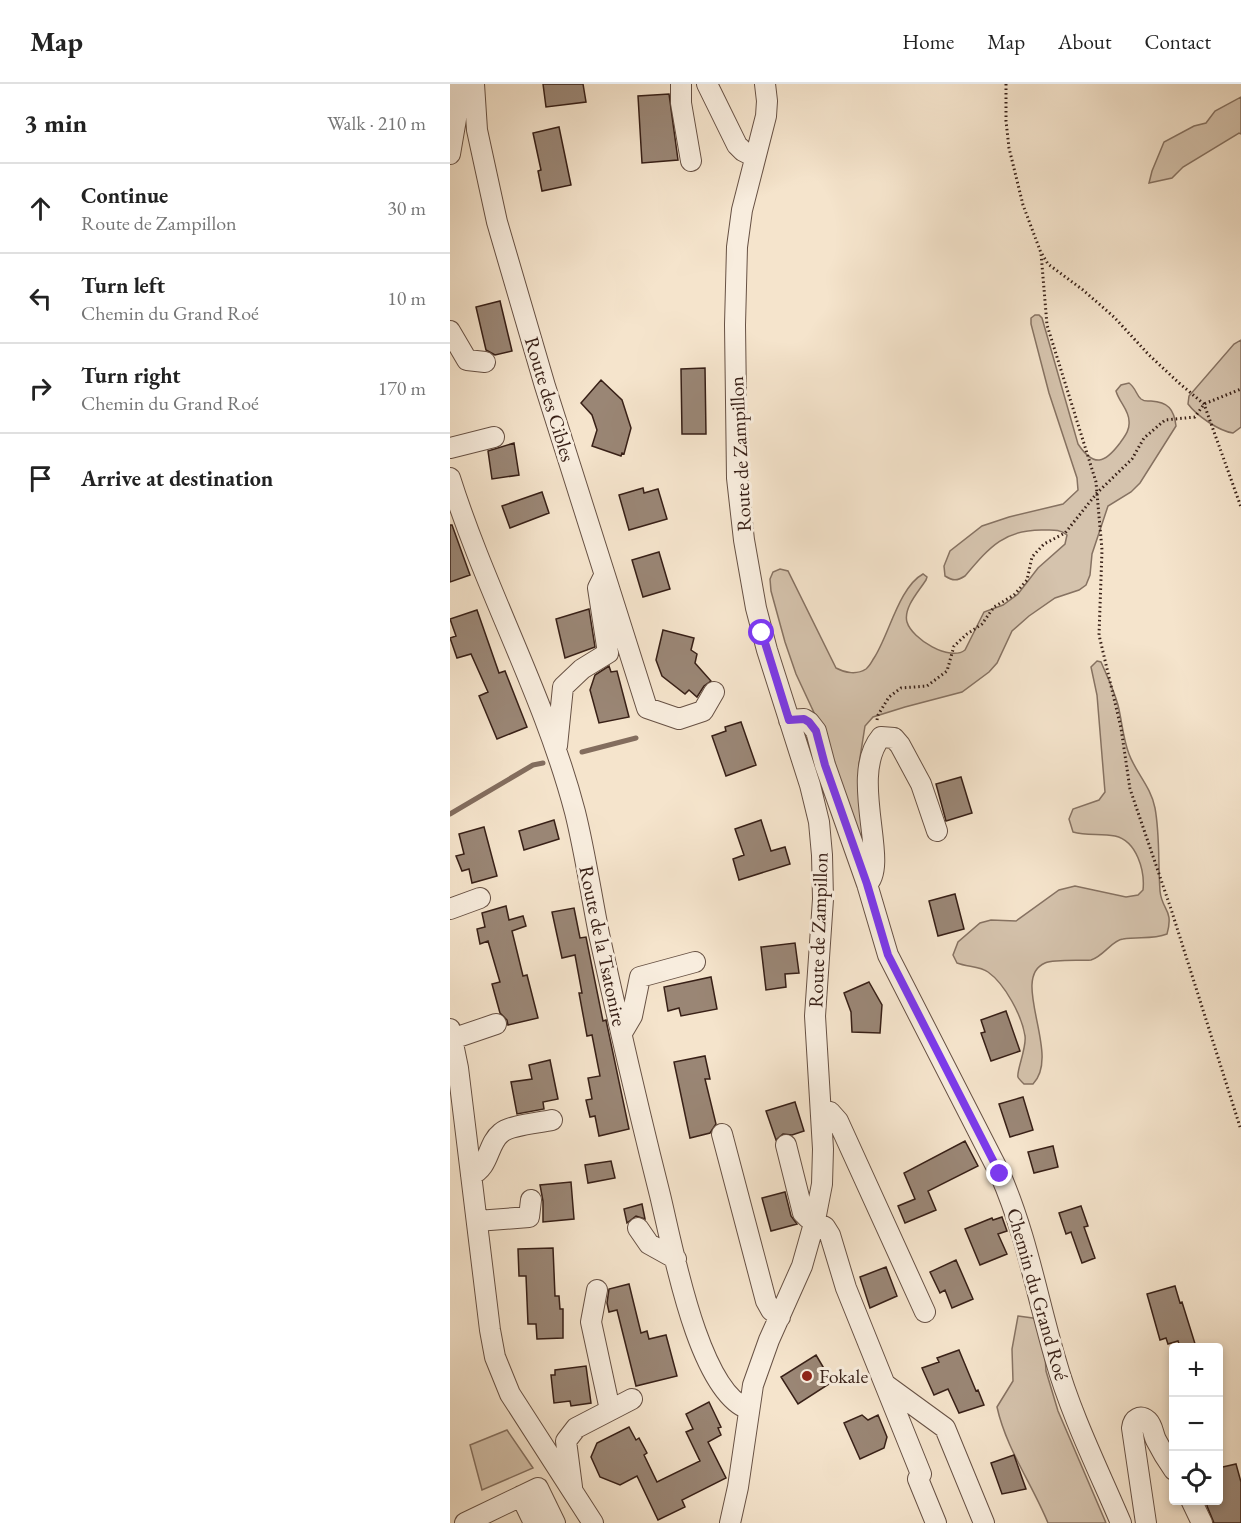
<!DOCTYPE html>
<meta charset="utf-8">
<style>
:root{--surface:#fff;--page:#f6f6f6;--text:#222;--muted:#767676;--line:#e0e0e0}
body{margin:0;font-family:"EB Garamond",serif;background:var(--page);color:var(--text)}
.controls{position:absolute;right:18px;bottom:18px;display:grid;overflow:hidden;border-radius:6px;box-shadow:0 3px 9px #0003}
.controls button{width:54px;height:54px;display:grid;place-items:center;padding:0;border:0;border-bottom:2px solid var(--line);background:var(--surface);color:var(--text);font:30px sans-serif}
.stop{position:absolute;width:18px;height:18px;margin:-14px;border:4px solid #7c3aed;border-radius:50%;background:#fff}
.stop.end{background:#7c3aed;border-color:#fff;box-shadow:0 2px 6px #0008}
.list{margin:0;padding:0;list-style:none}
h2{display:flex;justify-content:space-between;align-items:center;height:78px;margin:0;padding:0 24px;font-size:26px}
h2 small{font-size:20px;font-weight:400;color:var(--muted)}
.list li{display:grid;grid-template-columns:39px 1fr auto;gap:18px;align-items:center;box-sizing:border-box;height:90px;padding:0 24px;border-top:2px solid var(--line)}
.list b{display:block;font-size:22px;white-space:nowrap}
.list p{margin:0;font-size:20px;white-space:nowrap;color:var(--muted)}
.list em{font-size:20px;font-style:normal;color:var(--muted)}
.icon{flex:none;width:33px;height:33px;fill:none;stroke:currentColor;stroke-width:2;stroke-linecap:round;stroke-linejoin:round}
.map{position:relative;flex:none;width:791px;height:1439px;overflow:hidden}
header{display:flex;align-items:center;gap:36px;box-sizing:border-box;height:84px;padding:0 30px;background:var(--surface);border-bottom:2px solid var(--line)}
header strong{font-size:28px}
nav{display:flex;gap:33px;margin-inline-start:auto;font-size:21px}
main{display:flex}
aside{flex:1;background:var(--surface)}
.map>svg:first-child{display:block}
</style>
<header>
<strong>Map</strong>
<nav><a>Home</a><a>Map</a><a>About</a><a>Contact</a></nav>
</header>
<main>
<aside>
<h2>3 min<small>Walk · 210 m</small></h2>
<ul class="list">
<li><svg class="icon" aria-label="ahead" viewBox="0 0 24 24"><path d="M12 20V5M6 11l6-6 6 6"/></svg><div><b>Continue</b><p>Route de Zampillon</p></div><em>30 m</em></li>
<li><svg class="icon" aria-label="left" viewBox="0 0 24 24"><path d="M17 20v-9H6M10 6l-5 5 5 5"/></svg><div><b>Turn left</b><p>Chemin du Grand Roé</p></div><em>10 m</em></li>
<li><svg class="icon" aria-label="right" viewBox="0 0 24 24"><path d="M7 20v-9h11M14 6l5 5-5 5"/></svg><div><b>Turn right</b><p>Chemin du Grand Roé</p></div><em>170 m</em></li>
<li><svg class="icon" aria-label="arrive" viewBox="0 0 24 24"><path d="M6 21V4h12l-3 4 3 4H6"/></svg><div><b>Arrive at destination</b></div></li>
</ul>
</aside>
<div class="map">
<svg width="791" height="1439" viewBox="0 0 791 1439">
<rect width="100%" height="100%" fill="#f5e4cc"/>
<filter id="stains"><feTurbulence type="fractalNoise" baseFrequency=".00333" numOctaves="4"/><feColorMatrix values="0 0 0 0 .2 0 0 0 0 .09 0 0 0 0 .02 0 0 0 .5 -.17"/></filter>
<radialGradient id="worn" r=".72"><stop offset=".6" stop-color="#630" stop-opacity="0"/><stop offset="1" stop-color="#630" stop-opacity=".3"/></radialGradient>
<path fill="#d5c3ad" stroke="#867262" stroke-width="1.5" d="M791,13V50L789,49L733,83L722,94L699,99L702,87L714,58L744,42L756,39L765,27Z
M585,231H589L592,234L628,360C644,384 655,379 670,359C675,352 680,346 679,337C679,326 669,318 666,307L671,301L679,299C686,304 686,311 691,315C695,318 697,317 701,317C718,318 724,325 726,342L690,399L681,408L658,422L642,470L640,491L636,501L629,506L605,514L579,532L562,547L547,579L539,588L512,608L455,623L423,633L415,642L409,680L411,739L416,760L412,767L373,648L346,590L335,558L321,507L320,495L323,488L330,485L338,487L386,584C395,589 407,591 416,585C420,582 422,577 424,574C439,551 449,503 473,490L477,493L476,496C469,507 453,524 457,538C462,555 500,578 515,566L534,528L553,521L568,510L588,484L615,460L617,451C610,445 603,446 594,446C554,445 539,464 515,492C507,497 503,497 495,492L494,482L500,467L532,442L559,433L613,420L628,406L627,394L599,309L581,240V234Z
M791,256V343L783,349C769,347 747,332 738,320L739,312L784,260Z
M647,577L651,578C657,592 664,606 668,621C672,637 673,655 679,670C686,689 701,703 705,724C710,751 708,779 710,807C712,827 724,825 717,850C702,856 688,852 673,855C662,856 654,872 641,876C629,877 605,875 595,879C559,894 612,971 583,1000H574C574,1000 568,994 568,993C566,988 577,963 575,952C572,932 555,900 538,888C530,882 517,883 507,879L503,871L508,858L530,839L541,836L566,837L609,806L625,802L676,813L688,811L693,806C695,787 687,757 665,752C651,749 637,752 623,748L619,735L623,725L649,716L655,708L647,611L641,583Z
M568,1232L590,1235L594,1254L596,1287L608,1327L656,1439H598C582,1400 556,1364 547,1323L563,1297L562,1265Z
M57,1346L83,1384L32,1406L20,1361Z"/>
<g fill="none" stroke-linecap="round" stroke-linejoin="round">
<path stroke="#836d5e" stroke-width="5" d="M132,668L186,654
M0,730L83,681L93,679"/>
</g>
<path fill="#9a8675" stroke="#382017" stroke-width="1.5" d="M93,0H133L136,18L96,23Z
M219,10L228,76L192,79L188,12Z
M109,43L121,101L92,107L88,87L91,86L83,49Z
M50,217L62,267L45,271L36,266L26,223Z
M255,284L256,350H232L231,285Z
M151,296L172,316L181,344L174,370L172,369L171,372L142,362L147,346L142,331L131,319Z
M64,359L69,391L42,395L38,367Z
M193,404L194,409L208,405L217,435L179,446L169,411Z
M92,408L99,429L60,444L52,422Z
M0,441H2L20,491L0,498Z
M209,468L220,505L193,513L182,476Z
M139,525L145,563L115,574L106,535Z
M27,526L49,589L55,587L77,643L47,655L29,612L38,608L21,570L7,574L0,554L6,552L0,535Z
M213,546L244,554L241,566L247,570L245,579L261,597L254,602L247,613L239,606L235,610L212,592L206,576Z
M159,582L161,588L167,587L179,633L149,639L140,606L145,591Z
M291,638L306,681L276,692L262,652L276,647L275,643Z
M511,693L522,729L496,737L486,700Z
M104,736L109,755L74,766L69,747Z
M311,736L321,767L335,763L340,780L289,796L283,775L294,771L285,745Z
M34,743L47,792L22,799L19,785L12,787L6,772L14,770L9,750Z
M505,810L514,845L488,852L479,817Z
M56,822L59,836L73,832L76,842L62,847L73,892L77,891L88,934L58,941L57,936L50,929L42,900L50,898L38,857L30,860L27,845L35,843L32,829Z
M124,824L130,854L136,853L153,937L156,936L179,1045L149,1052L145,1032L140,1033L136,1016L142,1015L138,994L150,992L142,951L137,952L129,909H132L125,871L112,874L102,828Z
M345,859L349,889L335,890L336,903L316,906L311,863Z
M261,893L267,925L231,932L229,924L218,927L214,903Z
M419,898L432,921L430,949L402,948L401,928L394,909Z
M556,927L570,967L541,977L531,949L535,948L531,936Z
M255,972L260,995H255L266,1040L260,1049L240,1054L224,978Z
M100,976L108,1015L93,1018L94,1025L67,1030L61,998L82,995L79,981Z
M573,1013L583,1046L560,1053L549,1020Z
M345,1018L354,1047L342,1051L333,1050L326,1056L316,1027Z
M515,1057L528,1082L478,1107L486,1126L455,1139L448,1122L465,1115L454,1089Z
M603,1062L608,1083L584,1089L578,1068Z
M161,1077L165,1094L138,1099L135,1081Z
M121,1098L124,1135L93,1138V1117L90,1101Z
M335,1108L341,1132L347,1140L321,1147L312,1114Z
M192,1120L195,1135L186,1132L177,1139L174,1125Z
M631,1122L638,1142L634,1143L645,1174L632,1179L621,1148L616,1150L609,1129Z
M552,1133L557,1147L548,1150L557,1170L530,1181L515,1145L542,1134L543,1136Z
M103,1164L105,1212H109L110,1225H113V1254L87,1255L86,1240H78L76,1192H69L68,1165Z
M506,1176L523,1215L502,1224L495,1206L490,1209L480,1188Z
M436,1183L447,1212L420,1224L410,1193Z
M179,1200L191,1249L197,1247L199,1255L216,1251L227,1292L186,1302L167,1226L159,1228L157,1219L159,1205Z
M725,1202L730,1219L732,1218L746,1263H730L728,1257L718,1260L716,1254L710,1256L697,1210Z
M509,1266L526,1307L528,1306L534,1321L509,1329L498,1305L484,1311L472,1284L489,1278L487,1274Z
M366,1271L382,1298L348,1320L331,1293Z
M136,1282L141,1319L121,1322L120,1317L104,1319L101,1291H105V1286Z
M259,1318L271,1343L268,1344L271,1351L258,1358L276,1394L232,1416L235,1423L208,1436L187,1392L170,1401L150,1393L141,1373L147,1359L179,1343L186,1356L189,1354L197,1369L194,1371L207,1398L250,1377L236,1348L243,1345L236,1330Z
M412,1331L418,1336L428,1331L437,1353L434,1364L410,1375L394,1339Z
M564,1371L576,1405L552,1410L541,1379Z
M786,1380L791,1398V1439H764L757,1422V1416H768V1384Z"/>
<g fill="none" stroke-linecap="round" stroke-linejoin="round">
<defs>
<path id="minor" d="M24,0L27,46L47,138L95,302L197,624L229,635L253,627L264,608
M231,0V19L241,77
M257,0L287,61L293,67L305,73
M0,70L6,35L8,0
M0,247L17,276L35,278
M0,364L44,353
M0,394C36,508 95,613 125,728C135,768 141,810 149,850C168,937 188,1024 210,1111C222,1160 248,1307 298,1325
M339,636L354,635L359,638L366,647L375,681L417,800L438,871L550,1090C576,1149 587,1212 605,1274C621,1331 648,1385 671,1439
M107,662L113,603L132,585L158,569L148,504L154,492
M417,800C440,780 398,692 431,653L444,654L450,661L471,700L487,747
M0,825L30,814
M0,945L8,984L40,1246L45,1273L60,1310L143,1439
M172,949L182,932L190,893L245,878
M2,955L46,940
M372,1027L380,1028L388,1037L475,1228
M272,1050L316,1217L321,1226L330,1233
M336,1061L353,1129L358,1134L375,1143L380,1151L396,1204L471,1390L468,1395L486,1439
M21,1091C40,1083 37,1060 51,1049C60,1041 89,1039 102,1036
M27,1137L79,1133L81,1116
M188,1144L199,1160L226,1175
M147,1206L141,1238L160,1326
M436,1301L495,1344L534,1439
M122,1403L116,1357L126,1344L182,1315
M71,1412L84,1439
M741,1416L752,1439
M15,1439L88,1404L105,1439
M280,1439L288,1403L303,1301L319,1256L352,1182L365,1136L372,1100L373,1065L365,932L373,815L372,771L369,738L360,701L317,566L306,524L294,456L287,394L285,241L287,163L292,126L316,32L317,17L315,0
M696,1439L682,1344C683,1335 690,1330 698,1337C703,1342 703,1350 706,1356C711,1366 717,1376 724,1386"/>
</defs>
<use href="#minor" stroke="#675144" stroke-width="22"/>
<path stroke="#382017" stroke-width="3" stroke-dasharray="1.5 3" stroke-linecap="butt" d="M556,0V37L559,64L573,121L591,169L597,241L646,398L652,466L649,551L671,644L680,705L721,825L791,1046
M592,170L598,180L633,206L664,233L699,271L729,299L754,320L791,423
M427,636L428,631L439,613L451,604L477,602L497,587L504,562L517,550L532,540L544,523L564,511L577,496L582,473L594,460L615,449L647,409L682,375L694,354L715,336L745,333L754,320L791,305"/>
<use href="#minor" stroke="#f8edde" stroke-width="20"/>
</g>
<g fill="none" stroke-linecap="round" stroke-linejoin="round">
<path stroke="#7c3aed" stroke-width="8" d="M312,549L339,636L354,635L359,638L366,647L375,681L417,800L438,871L550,1090"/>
</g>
<circle fill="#8f2418" stroke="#f8edde" stroke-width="2" cx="357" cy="1292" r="6"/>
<g text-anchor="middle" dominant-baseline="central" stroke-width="6" stroke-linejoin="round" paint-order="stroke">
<g font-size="20" fill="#382017" stroke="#f8edde">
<text transform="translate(100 315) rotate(73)">Route des Cibles</text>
<text transform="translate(290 370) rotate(-93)">Route de Zampillon</text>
<text transform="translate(368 846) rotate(-88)">Route de Zampillon</text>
<text transform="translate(153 862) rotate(78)">Route de la Tsatonire</text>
<text transform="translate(588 1210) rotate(74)">Chemin du Grand Roé</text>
</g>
<g font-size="20" fill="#382017" stroke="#f8edde" text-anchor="start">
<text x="369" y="1292">Fokale</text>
</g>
</g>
<rect width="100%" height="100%" filter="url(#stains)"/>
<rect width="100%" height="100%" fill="url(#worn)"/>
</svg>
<div class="controls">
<button>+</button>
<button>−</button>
<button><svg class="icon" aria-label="locate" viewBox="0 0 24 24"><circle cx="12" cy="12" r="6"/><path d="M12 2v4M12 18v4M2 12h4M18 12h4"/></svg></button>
</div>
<div class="stop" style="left:312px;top:549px"></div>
<div class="stop end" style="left:550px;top:1090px"></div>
</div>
</main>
